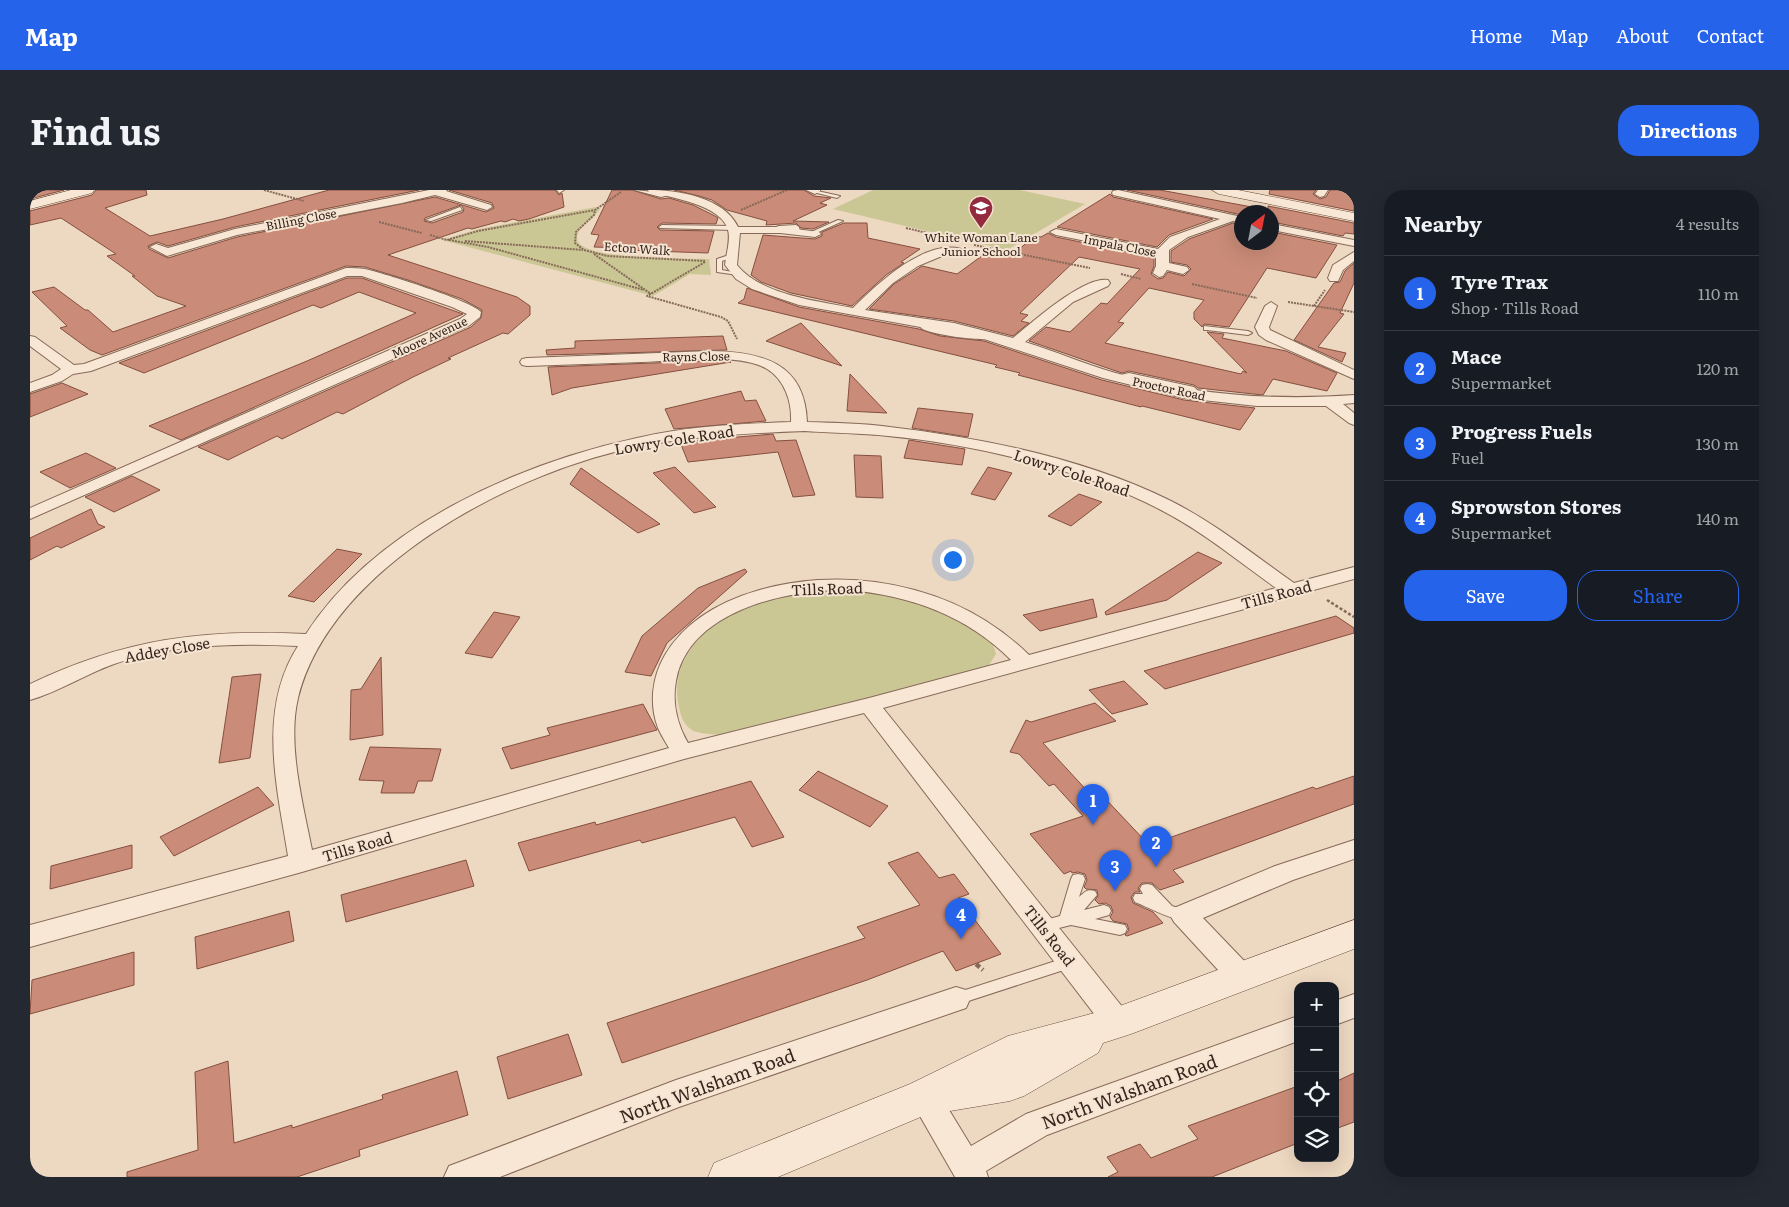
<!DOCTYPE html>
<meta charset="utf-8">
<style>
:root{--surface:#171b24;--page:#242831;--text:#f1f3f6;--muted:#9ea1a6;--line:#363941;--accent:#2563eb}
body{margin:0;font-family:Literata,serif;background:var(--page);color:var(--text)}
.controls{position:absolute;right:15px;bottom:15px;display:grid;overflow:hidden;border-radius:10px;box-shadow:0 5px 20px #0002}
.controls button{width:45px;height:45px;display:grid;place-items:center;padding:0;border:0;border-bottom:1px solid var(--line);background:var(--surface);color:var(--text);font:25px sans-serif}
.compass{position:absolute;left:1204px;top:15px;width:45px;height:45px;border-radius:50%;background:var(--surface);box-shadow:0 5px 20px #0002;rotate:32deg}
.you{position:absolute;left:922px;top:369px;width:18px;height:18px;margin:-12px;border:4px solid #fff;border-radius:50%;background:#1a73e8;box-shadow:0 0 0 8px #1a73e833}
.badge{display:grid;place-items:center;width:32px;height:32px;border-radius:50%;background:var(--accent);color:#fff;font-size:16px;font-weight:700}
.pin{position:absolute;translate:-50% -41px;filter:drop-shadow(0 1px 2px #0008)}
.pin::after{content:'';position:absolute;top:26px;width:18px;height:15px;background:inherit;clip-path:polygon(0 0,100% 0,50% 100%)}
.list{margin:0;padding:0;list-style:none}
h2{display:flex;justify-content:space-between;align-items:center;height:65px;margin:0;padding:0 20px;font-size:21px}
h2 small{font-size:16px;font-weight:400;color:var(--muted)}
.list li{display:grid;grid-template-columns:32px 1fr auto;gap:15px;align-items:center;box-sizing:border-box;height:75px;padding:0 20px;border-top:1px solid var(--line)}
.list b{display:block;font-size:19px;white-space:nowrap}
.list p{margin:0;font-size:16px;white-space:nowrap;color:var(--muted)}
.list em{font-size:16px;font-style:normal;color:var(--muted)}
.actions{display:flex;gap:10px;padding:15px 20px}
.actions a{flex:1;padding:11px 0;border:1px solid var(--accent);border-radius:20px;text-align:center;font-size:18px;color:var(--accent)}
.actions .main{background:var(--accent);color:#fff}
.icon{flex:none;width:28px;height:28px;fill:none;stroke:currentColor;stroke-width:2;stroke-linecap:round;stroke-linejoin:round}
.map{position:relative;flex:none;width:1324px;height:987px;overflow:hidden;border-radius:20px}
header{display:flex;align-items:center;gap:30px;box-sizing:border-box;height:70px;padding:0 25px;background:var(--accent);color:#fff}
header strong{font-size:24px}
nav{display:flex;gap:28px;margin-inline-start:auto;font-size:18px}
.intro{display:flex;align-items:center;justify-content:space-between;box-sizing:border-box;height:120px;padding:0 30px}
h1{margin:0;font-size:35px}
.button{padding:12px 22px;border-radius:20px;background:var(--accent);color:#fff;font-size:18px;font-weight:700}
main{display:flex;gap:30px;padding:0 30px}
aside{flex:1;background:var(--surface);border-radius:20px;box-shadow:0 5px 20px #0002}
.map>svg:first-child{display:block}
</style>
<header>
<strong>Map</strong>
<nav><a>Home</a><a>Map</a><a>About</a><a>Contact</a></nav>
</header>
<div class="intro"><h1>Find us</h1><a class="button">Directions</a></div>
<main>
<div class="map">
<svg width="1324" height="987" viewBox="0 0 1324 987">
<rect width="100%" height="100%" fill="#edd8c1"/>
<path fill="#cbc795" d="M843,0H990L1055,14L977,60L803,19Z
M566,17L570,18C566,29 547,35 547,48C546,71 660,68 679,69L681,85L660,84L623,106L412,50L449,39Z
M810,400L871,406L913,420L962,451L966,464L959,475L695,546C687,544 667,544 662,540C653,534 651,526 649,517C640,480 663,448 693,428C724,407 773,401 810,400Z"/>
<path fill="#ca8c78" stroke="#854f3f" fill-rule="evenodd" d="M0,0H34L0,9Z
M66,0H116L117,5L75,18L120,46L193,29L299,0H389L205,37L138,56L127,52L118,56L119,59L138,68L207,47L405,7L456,22L464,18L462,13L419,0H525L529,5L532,3L534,17L499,29L489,31L483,29L475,32L471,31L442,39L438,38L358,65L487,107L500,116V125L478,144L473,143L418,168L421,169L383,187L313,224L307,222L252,249L247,246L198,270L168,257L441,137L451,128L452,120L432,109L378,90L335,77L316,76L72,165L60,160L30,138L37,136L2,102L24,97L55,120H58L83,142L156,116L127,106L102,86H105L77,66L86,64L31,28L0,35V21L62,5ZM431,15L434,19L433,22L402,33L394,31L395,28Z
M582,0H602L631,9L639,8L663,15L685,26L688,28L686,34L632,33L627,37L630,40L684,41L678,63L594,60L595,58L564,57L569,45L561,44Z
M644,0H774L784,6L801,8L790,13L797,15L763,31L799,32L783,39L771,38L766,33L736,35L737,31L697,20L682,10L669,6Z
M1097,0H1130L1238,20V16L1324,33V44L1315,43L1313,46L1242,32V22H1212V25Z
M1240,0H1286L1283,4L1290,9L1296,7L1300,0H1324V21L1239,4Z
M1080,4L1083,7L1183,29L1139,45L1127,57L1027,37Z
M814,33H837L838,48L890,59L871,72L874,73L856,85L822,116L761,103L731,92L721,85L733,45L785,49L792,46V42Z
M1203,33L1212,35V52H1242V42L1307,55L1286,88L1237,78L1199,137L1174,134L1172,137L1164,129V122L1174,110L1119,98L1088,132L1094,133L1075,153L1211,184L1213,181L1217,183L1177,142L1194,144L1192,148L1256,161L1307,183L1297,201L1243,189L1233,205L1168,198L1164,195L1099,181L1092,183L1083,180L999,151L1016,137L1040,142L1071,113L1077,114L1110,79L1049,67L990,123L998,125L991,131L999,133L983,146L924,131L839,119L864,94L889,78L892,76L927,84L960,60L982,65L1005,46L1011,47L1018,43L1026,47L1124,67V76L1121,84L1128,89L1133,88L1138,82L1154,86L1161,79L1157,75L1141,72V61L1159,49Z
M1324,73V93L1310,123L1314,124L1288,157L1316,163L1312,172L1264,150L1304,93L1310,92L1315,81Z
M317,88H332L433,124L151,250L119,236L277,171L386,123L329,102L291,118L283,115L114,183L89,173Z
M717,98L769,117L889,139L910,146L954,151L1072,190L1154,210L1225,218L1210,240L1112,216L1111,217L988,185L990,183L965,177L967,175L708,113L714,109Z
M771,133L812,176L736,151Z
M693,146L697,160L517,165L516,160L545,158V151Z
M676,171L701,172L542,198L522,205L518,177Z
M820,184L857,223L817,221Z
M32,193L58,204L0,227V204Z
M711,201L715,211L726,210L736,231L644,239L635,219Z
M888,218L943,224L938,247L882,238Z
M743,244L746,251L766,250L785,305L763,307L748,262L658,272L650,252Z
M879,250L935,259L932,275L874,268Z
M56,263L86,278L40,298L10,282Z
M824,265L851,266L853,308L826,307Z
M645,277L651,283L686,317L664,323L623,283Z
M958,277L982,283L965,310L941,304Z
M551,278L630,334L608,343L540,294Z
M102,286L130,300L84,322L55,307Z
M1049,304L1072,312L1041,336L1018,326Z
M61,319L68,334L75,337L31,358L27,356L0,370V348Z
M307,359L332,364L284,412L258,406Z
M1168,362L1192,373L1137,410L1076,425L1075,422Z
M715,379L717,382L637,453L621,486L595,482L612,446L668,398Z
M1063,409L1067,427L1010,441L993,425Z
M464,422L490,427L462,468L435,463Z
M1306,426L1324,438V443L1135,499L1114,481Z
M351,467L353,545L320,550L321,500L331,499Z
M231,484L220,568L189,573L202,487Z
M1094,491L1118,514L1082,524L1059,500Z
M1065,513L1086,531L1013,553L1061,605L1069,602L1119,655L1283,597L1286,599L1324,586V614L1143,680L1154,692L1130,700L1122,693H1112L1108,698L1110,702H1105L1101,707L1103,713L1123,722L1133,733L1097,746L1095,745L1099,740L1097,734L1083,731L1080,727L1083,722L1081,716L1075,713L1069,714L1065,710L1068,706L1067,700L1056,699L1054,697L1057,690L1055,684L1048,682L1042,683L1041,681L1034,684L1000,644L1053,626L1024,594L1019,596L989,564L980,562L996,530L1001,532Z
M613,514L627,540L481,579L472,558L520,545L517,538Z
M340,557L411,559L402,591H388L384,603H351L354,591L329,590Z
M788,581L858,616L840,637L769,600Z
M721,591L754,647L722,657L705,627L612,653L610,650L499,681L488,653L565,632L566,635Z
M228,597L244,615L144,666L130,647Z
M102,655V678L20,699L21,676Z
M888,662L909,688L924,684L939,704L928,708L971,764L926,781L913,761L837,790L592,873L577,833L835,748L827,737L890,715L858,673Z
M436,670L444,696L316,732L311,705Z
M259,721L264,751L167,779L165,747Z
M104,762V795L0,824L2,790Z
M538,844L552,885L478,909L467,867Z
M198,871L204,953L262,935V938L353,909L352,905L427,881L438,925L329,960L330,966L267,987H97V982L168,960L165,882Z
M1324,883V932L1305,939V892Z
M1268,896V953L1182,987H1078L1088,982L1077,967L1110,954L1121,968L1168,949L1158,936Z"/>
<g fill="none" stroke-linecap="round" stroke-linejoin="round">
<defs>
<path id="lane" d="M527,0H534L529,3Z
M604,0L644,4L631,7Z
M783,0L810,6L807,8L783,2Z
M430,17L432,20L401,31L396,30Z
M808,30L813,31L784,44L779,43Z
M632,35L703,36L706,38L703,40L630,38L629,37Z
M766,35L769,37L770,42H766L764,39L743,41L740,39L749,36Z
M702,64L705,66L704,67L692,71V80L708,83V85L687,82V69Z
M890,130L897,136L949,146L964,145L968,147C958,153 907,145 895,140C891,139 889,135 886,132Z
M1174,136L1218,141L1222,143L1218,145L1177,140H1174Z
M1099,183L1164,197L1172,205L1168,207L1158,201L1099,187L1086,189L1082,187Z
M1048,684L1053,685L1055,689L1049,707C1055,702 1057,699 1065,701L1067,705L1054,720L1074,715L1079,717L1081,721L1079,725L1065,729L1095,735L1097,739L1095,743L1090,745L1041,735L1013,742L1008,740L1006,736L1008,732L1030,726L1041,689L1043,685Z
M1117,694L1122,695L1142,716L1158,721L1160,725L1158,729C1146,733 1118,717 1105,712L1103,708L1105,704H1113L1110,699L1112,695Z
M1041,766L1046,768L1048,772L1046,776L926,815L921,814L919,809L921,804L926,803Z"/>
<path id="street" d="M399,0H417L416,1L461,15L462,17L457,20L405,5L372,13L207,45L137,66L120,57L126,54L138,58L205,39Z
M618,0C647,0 694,7 708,37H750L789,42L791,44L785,47L750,43H710L707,75C731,105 787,111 823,118C846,95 894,49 931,59L933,61L931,63L912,66L888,76L863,93L835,120L924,133L983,148C1001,133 1055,85 1078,90L1080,93L1078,96L1043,112L995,152C1024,161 1052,173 1082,182C1162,205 1241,211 1324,205V213L1313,214L1324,223V235L1319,233L1296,216H1227L1154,208L1073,188L951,148L769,115L722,99L706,89L695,75C696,64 701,50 698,40C692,15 640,7 619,2Z
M776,0H790V1L785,4Z
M1088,0L1212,27V33L1203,31L1158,47L1139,60V73L1157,77L1159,80L1153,84L1137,80L1133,86L1129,87L1123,83L1126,76V65L1026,45L1020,42L1026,39L1128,59L1140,47L1190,29L1083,5L1082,3L1083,1Z
M1288,0H1298L1294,6L1290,7L1285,4Z
M1242,34L1324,50V56L1242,40Z
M1324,62V71L1313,80L1308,91H1300L1298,88L1303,75Z
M316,78C322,78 329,78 335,79C353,83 442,111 451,122L450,127L440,135L0,329V318L430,129L437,124L422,117L332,86H317L61,181L43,184L32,191L0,202V193L22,185L31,179L0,156V146L5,147L44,175L54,174Z
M1241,112L1247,116L1239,137L1240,140L1324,180V189L1236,150L1229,145L1225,137L1235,116Z
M681,161C731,162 775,172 777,232C805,233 833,233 860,237C953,248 1057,269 1141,311C1185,333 1224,365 1264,393L1324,377V389L853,518L1098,824L1102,833L1098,842L1088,845L1078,842L834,523L654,569L272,682L0,757V735L258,666C247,597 227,520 268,456C207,453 142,454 84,474C56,484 28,502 0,510V494C95,449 171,439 276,444C345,337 487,274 607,248C658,236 710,234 761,232C762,212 755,190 737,179C710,162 644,171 612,172C574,173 535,175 497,176L492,175L490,172L492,169L497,168ZM775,241C803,243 831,243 858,246C943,254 1055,280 1131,320C1172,341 1208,371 1246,398L999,465C956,423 904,400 845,392C775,382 673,400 635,465C622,487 619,514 628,538C631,545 635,551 639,558L282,660C273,614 257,554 268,508C301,375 487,280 611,256C666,246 720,243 775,241ZM817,400C879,405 936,425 981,470L839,508L658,553C647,534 642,512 646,491C658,421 757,399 817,400Z
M1324,650V669L1263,690L1173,728L1221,778L1225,786L1221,794L1211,798L1201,794L1144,732L1140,725L1144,718L1245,676Z
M926,797L936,800L940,809L936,818L649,917L470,987H414L419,976L646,890Z
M1324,804V828L1305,835V811Z
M1268,826V851L1017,945L956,981L958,987H925L879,907L883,897L894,893L905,897L941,956L996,924Z"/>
<path id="secondary" d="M41,0H64L62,3L0,19V11Z
M1182,0H1208L1324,23V31L1189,4Z
M1324,730V759L1101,844L1073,853L1068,863L994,906L980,911L920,921L912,918L748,987H678L684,973L880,894L978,846L1087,817Z"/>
</defs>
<use href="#lane" stroke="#866959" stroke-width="2"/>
<use href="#street" stroke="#866959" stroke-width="2"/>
<use href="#secondary" stroke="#684a3c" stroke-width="1"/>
<path stroke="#866959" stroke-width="2" stroke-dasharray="2 1" stroke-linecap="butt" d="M234,0L274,11
M591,2L565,20L564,25L546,42L545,53L554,60L577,66L675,71
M711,20L757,0
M349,32L392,43
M876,38L906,45
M400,45L417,50L448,41L565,20
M419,50L458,57L614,100
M435,51L553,60
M944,55L1060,78
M564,64L621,104
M675,72L617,106L691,127L698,131L707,149
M1091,84L1111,89
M1162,94L1227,108
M1258,112L1324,122
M1284,116L1295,100"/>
<path stroke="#866959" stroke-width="2.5" stroke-dasharray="3 2" stroke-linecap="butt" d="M1297,410L1324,427"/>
<path stroke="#866959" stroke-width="4.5" stroke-dasharray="5 3" stroke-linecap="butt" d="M946,774L953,780"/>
<use href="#lane" fill="#f8e7d4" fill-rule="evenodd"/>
<use href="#street" fill="#f8e7d4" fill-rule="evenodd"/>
<use href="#secondary" fill="#f8e7d4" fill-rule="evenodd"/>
</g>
<defs>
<symbol id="school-pin" viewBox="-11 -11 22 30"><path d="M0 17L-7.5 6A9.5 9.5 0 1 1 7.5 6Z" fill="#942a3e" stroke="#f5e4d1"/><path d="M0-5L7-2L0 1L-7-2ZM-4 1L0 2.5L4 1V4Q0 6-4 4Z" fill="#fff"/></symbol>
</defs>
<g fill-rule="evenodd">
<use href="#school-pin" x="937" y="4" width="28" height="38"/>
</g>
<g text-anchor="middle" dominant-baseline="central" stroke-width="4" stroke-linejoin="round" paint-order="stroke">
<g font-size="12" fill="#36251d" stroke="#f5e4d1">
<text transform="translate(271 29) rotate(-11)">Billing Close</text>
<text transform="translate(1090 55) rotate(11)">Impala Close</text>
<text transform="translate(607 58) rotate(4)">Ecton Walk</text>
<text transform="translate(399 147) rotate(-25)">Moore Avenue</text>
<text transform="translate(666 166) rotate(-1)">Rayns Close</text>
<text transform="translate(1139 198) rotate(12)">Proctor Road</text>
</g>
<g font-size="12" fill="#36251d" stroke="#f5e4d1">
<text x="951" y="47">White Woman Lane<tspan x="951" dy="14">Junior School</tspan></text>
</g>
<g font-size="15" fill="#36251d" stroke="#f5e4d1">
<text transform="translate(644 249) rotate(-9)">Lowry Cole Road</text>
<text transform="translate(1042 282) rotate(18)">Lowry Cole Road</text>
<text transform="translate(797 398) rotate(-2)">Tills Road</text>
<text transform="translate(1246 404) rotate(-15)">Tills Road</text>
<text transform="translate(137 459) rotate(-10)">Addey Close</text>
<text transform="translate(327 656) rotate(-16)">Tills Road</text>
<text transform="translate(1020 745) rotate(52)">Tills Road</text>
</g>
<g font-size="18" fill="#36251d" stroke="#f5e4d1">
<text transform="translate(677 895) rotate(-20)">North Walsham Road</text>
<text transform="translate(1099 901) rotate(-20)">North Walsham Road</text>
</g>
</g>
</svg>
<div class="controls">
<button>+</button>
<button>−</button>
<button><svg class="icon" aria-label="locate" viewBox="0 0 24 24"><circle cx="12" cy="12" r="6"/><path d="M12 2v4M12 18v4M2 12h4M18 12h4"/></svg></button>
<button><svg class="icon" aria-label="layers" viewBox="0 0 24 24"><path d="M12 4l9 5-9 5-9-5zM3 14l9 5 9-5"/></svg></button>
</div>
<svg class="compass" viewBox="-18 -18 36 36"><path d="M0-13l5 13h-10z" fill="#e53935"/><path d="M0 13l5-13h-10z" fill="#9ea1a6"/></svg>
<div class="you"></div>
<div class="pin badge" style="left:1063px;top:635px">1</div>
<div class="pin badge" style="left:1126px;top:677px">2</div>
<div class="pin badge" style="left:1085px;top:701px">3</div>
<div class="pin badge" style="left:931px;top:749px">4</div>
</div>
<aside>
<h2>Nearby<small>4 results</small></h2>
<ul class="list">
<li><span class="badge">1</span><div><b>Tyre Trax</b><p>Shop · Tills Road</p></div><em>110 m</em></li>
<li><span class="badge">2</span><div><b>Mace</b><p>Supermarket</p></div><em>120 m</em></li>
<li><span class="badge">3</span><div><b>Progress Fuels</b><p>Fuel</p></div><em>130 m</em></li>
<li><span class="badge">4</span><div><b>Sprowston Stores</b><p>Supermarket</p></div><em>140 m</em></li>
</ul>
<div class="actions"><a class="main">Save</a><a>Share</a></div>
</aside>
</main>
